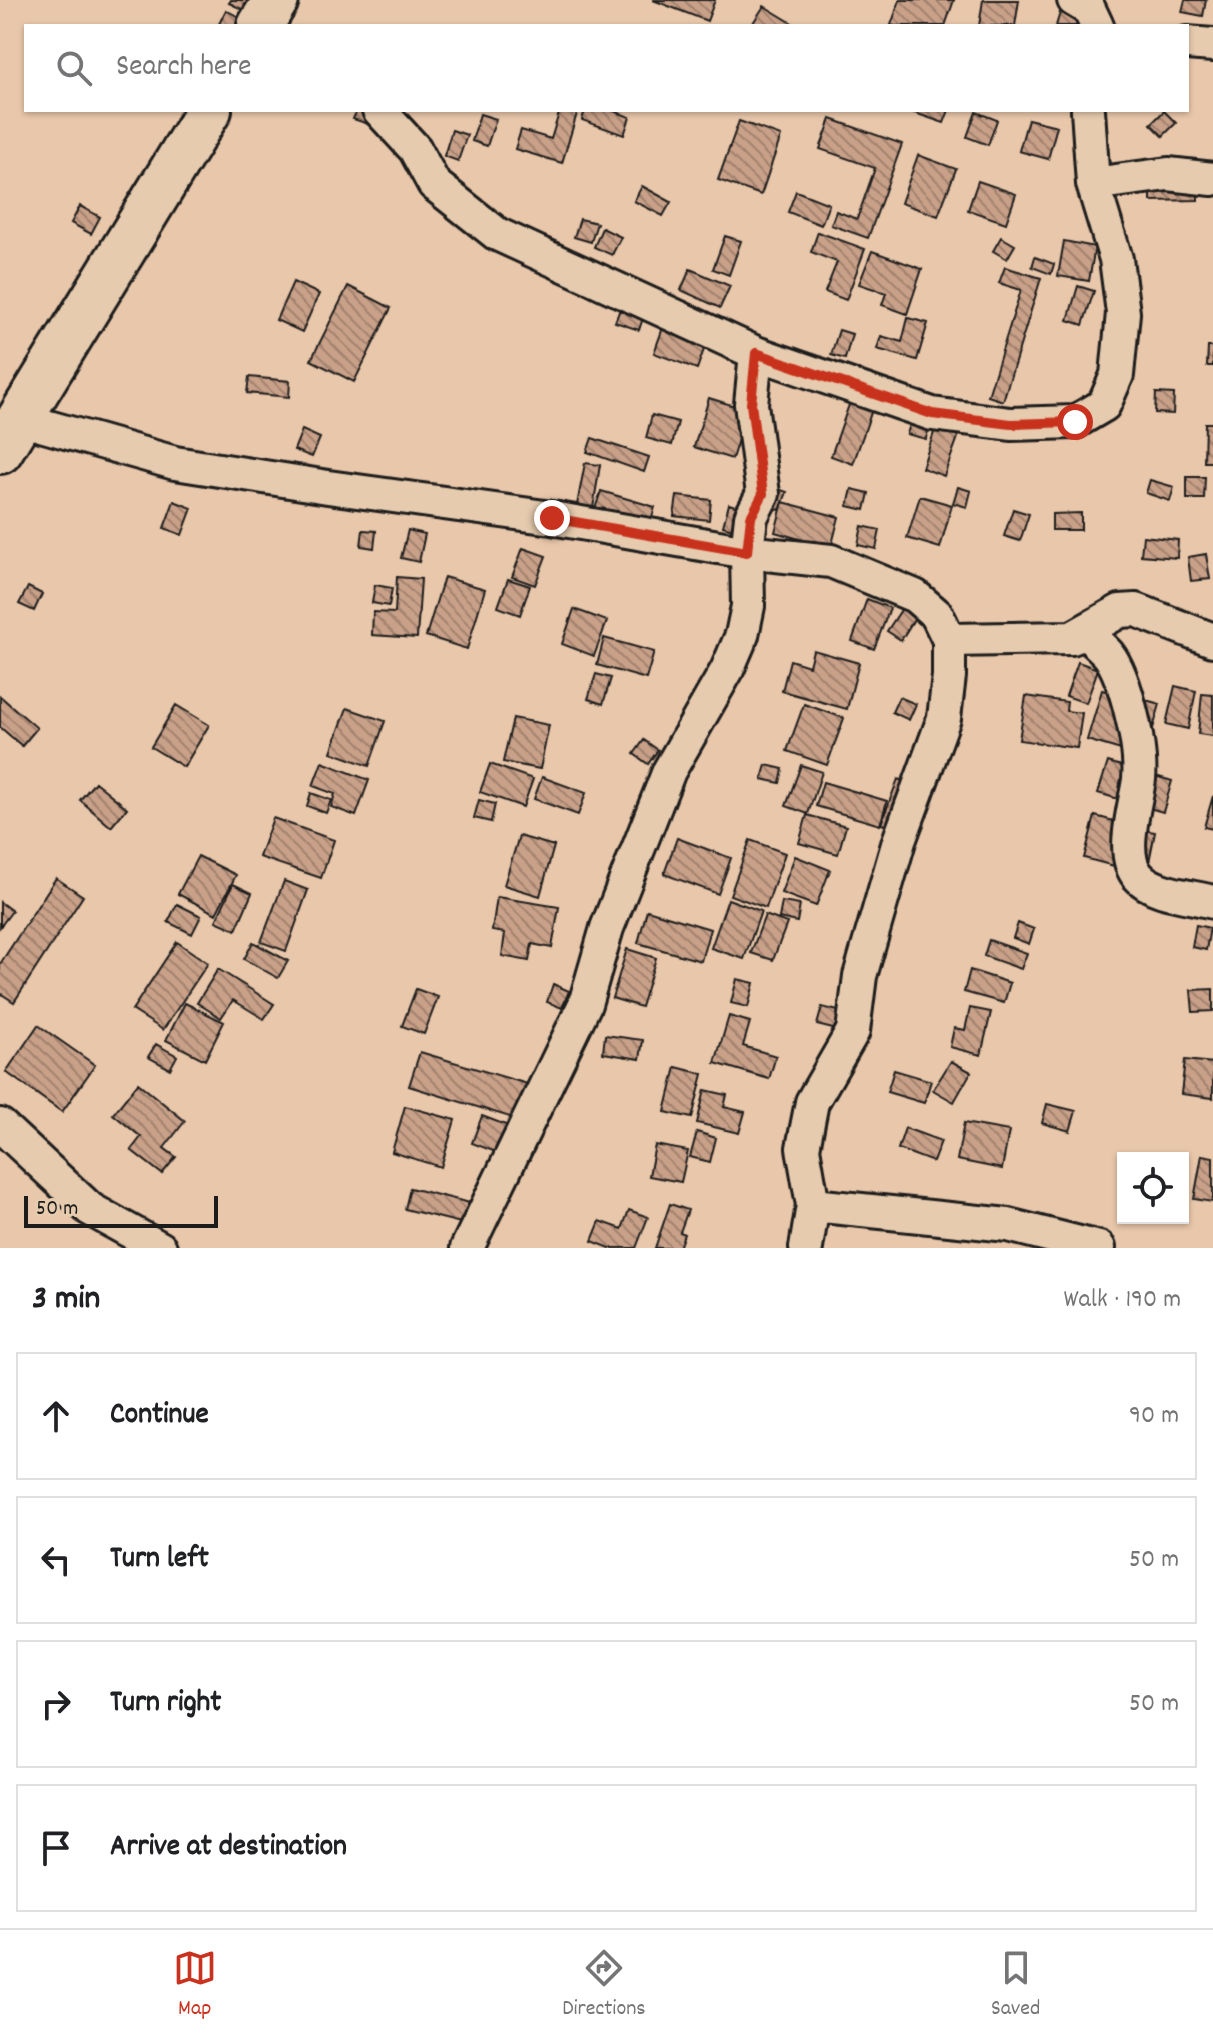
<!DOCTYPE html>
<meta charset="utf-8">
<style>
:root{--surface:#fff;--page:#f2f2f2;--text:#202124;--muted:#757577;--line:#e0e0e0;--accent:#c8321e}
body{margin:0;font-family:Dekko,sans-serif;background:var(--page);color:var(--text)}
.controls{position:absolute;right:24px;bottom:24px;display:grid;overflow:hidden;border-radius:0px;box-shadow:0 2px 6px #0004}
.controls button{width:72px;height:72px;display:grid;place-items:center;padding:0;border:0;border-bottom:2px solid var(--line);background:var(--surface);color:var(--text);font:40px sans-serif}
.scale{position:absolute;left:24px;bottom:20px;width:194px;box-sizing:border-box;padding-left:8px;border:4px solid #1c1c1c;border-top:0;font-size:22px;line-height:28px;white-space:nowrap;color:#1c1c1c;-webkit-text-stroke:6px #e6cbae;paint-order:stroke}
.stop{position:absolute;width:24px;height:24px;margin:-18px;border:6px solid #c8321e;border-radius:50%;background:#fff}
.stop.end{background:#c8321e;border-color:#fff;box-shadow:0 2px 8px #0008}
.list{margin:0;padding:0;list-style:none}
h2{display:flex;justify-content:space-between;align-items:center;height:104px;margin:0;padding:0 32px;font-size:34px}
h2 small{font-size:26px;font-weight:400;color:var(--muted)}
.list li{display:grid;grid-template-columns:52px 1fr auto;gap:24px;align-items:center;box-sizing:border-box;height:128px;margin:0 16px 16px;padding:0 16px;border:2px solid var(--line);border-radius:0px}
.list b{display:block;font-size:30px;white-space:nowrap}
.list em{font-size:26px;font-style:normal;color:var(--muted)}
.icon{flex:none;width:44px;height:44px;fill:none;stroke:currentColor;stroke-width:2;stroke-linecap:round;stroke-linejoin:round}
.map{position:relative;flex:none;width:1213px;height:1248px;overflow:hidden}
.search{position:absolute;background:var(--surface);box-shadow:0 2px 6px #0004;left:24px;right:24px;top:24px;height:88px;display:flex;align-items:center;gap:20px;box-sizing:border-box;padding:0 28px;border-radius:0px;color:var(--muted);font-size:30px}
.sheet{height:680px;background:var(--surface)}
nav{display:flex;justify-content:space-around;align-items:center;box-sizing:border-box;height:112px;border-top:2px solid var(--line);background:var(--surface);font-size:22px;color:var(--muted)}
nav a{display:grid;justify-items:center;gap:4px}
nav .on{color:var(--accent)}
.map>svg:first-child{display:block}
</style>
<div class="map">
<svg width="1213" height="1248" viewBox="0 0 1213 1248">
<defs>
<pattern id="building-back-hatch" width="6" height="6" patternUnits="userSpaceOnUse" patternTransform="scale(2)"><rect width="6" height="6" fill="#c9a088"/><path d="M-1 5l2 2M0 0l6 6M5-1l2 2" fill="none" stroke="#a2826e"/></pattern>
</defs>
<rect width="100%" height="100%" fill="#e9c7aa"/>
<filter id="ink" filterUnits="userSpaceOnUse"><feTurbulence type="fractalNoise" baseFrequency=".0125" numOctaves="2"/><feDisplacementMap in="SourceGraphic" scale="16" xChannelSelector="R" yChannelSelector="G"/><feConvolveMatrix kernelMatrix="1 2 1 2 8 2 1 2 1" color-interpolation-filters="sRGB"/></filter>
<g filter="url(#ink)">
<path fill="url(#building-back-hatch)" stroke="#1c1c1c" stroke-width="2" d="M231,0H256L250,13L229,3Z
M653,0H715L707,21Z
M900,0H954L945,26H895L891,25Z
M983,0H1019L1015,26H979Z
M1185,0H1206L1203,16L1182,12Z
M764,6L797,26H751Z
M1061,9L1107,23L1106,26H1056Z
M226,10L244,20L241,26H218Z
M357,110H380L374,126L353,119Z
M560,110H578L562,163L515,149L521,130L551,139Z
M585,110H611L630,117L624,135L582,120Z
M906,110H949L944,123Z
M1164,111L1176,123L1163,136L1151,124Z
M976,112L997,120L988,145L967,137Z
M480,114L496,119L487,146L472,141Z
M831,119L902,144L868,238L831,225L836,211L857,219L875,168L820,149Z
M1028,119L1057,126L1048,159L1019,151Z
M739,121L781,136L761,195L718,180Z
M452,130L467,135L458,161L444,156Z
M918,155L956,169L938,216L901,203Z
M1197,159L1198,200L1151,201V160Z
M978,181L1016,194L1006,223L968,210Z
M642,186L671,202L663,216L634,201Z
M796,191L829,204L821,225L788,212Z
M80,206L100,217L91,234L71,223Z
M580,219L597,223L591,242L574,237Z
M602,228L621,237L612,255L594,247Z
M818,232L865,249L846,300L825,292L837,262L811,252Z
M725,236L741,241L729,275L713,269Z
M1001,237L1015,245L1007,259L993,251Z
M1064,241L1095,247L1089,281L1058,276Z
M872,251L922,269L907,314L882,305L886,293L859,284Z
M1035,257L1054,264L1051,274L1032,267Z
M1005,267L1041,278L1003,401L988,396L1021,290L999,283Z
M690,269L730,286L720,308L681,290Z
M293,282L319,294L302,332L276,320Z
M348,286L391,308L354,382L311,360Z
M1078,286L1094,291L1083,325L1068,320Z
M622,304L645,312L639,330L615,322Z
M908,318L928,323L917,360L877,349L881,336L902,342Z
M665,322L708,338L697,369L654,353Z
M839,330L852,334L845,359L831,355Z
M1208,347H1213V366H1207Z
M249,377L290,381L289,397L247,393Z
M1156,393L1174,394L1173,414L1155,413Z
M709,398L747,410L732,459L694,447Z
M851,399L873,407L853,464L831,456Z
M652,415L678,422L672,445L646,438Z
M912,418L930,423L926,439L907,434Z
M939,418L962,426L944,476L922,468Z
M1205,423H1213V462H1204Z
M302,430L320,438L312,457L294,450Z
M592,438L649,457L644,472L587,452Z
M585,463L600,465L593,508L577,505Z
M1187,477H1205L1204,499H1187Z
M1150,480L1174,487L1170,501L1146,493Z
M756,481L787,492L780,510L750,499Z
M958,487L971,491L967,507L953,503Z
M852,489L869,493L865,510L848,506Z
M601,491L655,507L650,524L595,509Z
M677,496L711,500L709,520L674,516Z
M920,496L952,505L940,548L907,538Z
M174,501L192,508L182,535L164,528Z
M783,502L839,517L831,548L775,532Z
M729,504L748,510L742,532L723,526Z
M1013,509L1029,514L1020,541L1004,536Z
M1081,513V530H1052V514Z
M862,526L880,530L876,549L858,545Z
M363,530L376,531L374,548L361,546Z
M408,530L425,534L419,562L401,558Z
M1143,536L1178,540L1177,558L1141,555Z
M523,548L546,556L535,585L512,577Z
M1206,554L1210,579L1191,581L1188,557Z
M397,577L421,579L417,638L372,635L373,612L395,613Z
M444,577L485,589L467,649L426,636Z
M508,579L530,586L520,615L498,607Z
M375,585L392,588L389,606L372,603Z
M28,587L42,594L34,611L19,604Z
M867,599L890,608L874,649L852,641Z
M903,607L916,616L901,640L887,631Z
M574,609L607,621L594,656L562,644Z
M604,638L654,652L646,679L597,665Z
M813,650L859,663L847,709L782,691L790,660L809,666Z
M1078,662L1098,669L1086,703L1066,696Z
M596,674L611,678L603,704L588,699Z
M1123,684L1144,690L1142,699L1160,704L1145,757L1087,740L1102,690L1120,695Z
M1175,686L1196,691L1188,729L1166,724Z
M1202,694L1213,695V736L1198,734Z
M0,696L37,728L22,746L0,727Z
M1026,696L1067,702L1066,711L1082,713L1077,748L1019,740Z
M899,697L916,704L909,720L892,712Z
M804,704L844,718L827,765L787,751Z
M176,705L209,725L184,767L151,747Z
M347,708L385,721L369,766L331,752Z
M513,718L549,725L540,769L503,762Z
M644,740L658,750L648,764L634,754Z
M322,762L369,780L356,816L331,807L335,794L313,786Z
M1108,762L1172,781L1163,812L1098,793Z
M490,764L533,779L523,807L480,792Z
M766,765L783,769L780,783L762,779Z
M801,765L822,772L808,814L786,806Z
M542,777L586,793L578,815L534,799Z
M898,779L921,788L904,832L881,824Z
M95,782L127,808L111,827L80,800Z
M823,782L887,801L880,825L816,806Z
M311,793L331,800L326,813L307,806Z
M1213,796V829L1204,827Z
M479,800L495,804L491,822L474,818Z
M807,815L846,826L838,854L799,843Z
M1095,816L1129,825L1118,867L1084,858Z
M273,818L334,840L321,878L259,857Z
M1138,829L1155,832L1147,872Z
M519,836L554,846L540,896L504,885Z
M677,838L731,858L718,894L664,874Z
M750,840L785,853L766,908L730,895Z
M198,856L236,875L216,914L178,894Z
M795,856L830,870L816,906L781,893Z
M56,878L83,896L14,1002L0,993V964Z
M284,881L308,890L286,951L261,942Z
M233,884L252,893L236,930L216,921Z
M497,897L559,907L552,948L532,944L529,961L502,956L505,933L492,931Z
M728,899L761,911L744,959L711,948Z
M0,902L12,911L0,927Z
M782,902L800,905L797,922L779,918Z
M177,904L201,916L192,934L168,922Z
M647,910L710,929L701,961L638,943Z
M765,915L787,923L773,960L751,953Z
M1018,923L1034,929L1029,944L1013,938Z
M1196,925L1210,928L1206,950L1192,947Z
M989,940L1027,953L1021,969L984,956Z
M177,942L208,963L163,1030L132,1010Z
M253,942L288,961L278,978L244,959Z
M627,949L656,958L641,1007L612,998Z
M218,969L274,1004L264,1019L233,1000L221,1018L197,1003Z
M970,970L1010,983L1004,1003L964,992Z
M737,979L754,983L748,1007L731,1003Z
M553,984L569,991L562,1008L547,1002Z
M416,989L438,997L424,1034L402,1026Z
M1213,989V1011L1193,1012L1191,990Z
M185,1003L224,1022L205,1060L166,1040Z
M822,1007L842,1012L837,1030L817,1025Z
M970,1008L991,1012L981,1055L950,1047L954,1028L965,1030Z
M729,1016L750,1022L743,1046L776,1056L769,1079L715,1063Z
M38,1025L95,1065L62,1112L6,1072Z
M605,1035L643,1040L640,1059L603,1053Z
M156,1044L177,1056L170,1069L148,1057Z
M420,1052L534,1086L523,1121L409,1086Z
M1185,1060L1213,1063V1098L1181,1094Z
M951,1061L971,1072L954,1102L933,1090Z
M676,1067L703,1074L692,1118L665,1112Z
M894,1070L931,1081L924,1103L887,1092Z
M138,1083L185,1121L164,1148L176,1157L162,1174L131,1150L141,1137L113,1114Z
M705,1090L727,1095L724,1107L745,1112L739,1133L697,1123Z
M1047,1104L1076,1111L1070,1131L1042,1123Z
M405,1106L455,1120L441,1167L392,1152Z
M482,1116L519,1130L509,1157L472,1143Z
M964,1123L1009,1131L1002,1169L957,1160Z
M905,1128L941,1141L933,1162L898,1149Z
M697,1132L716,1138L710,1162L690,1157Z
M655,1145L688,1151L681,1182L649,1176Z
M1202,1155L1213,1157V1202L1194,1199Z
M410,1188L482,1206L477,1227L405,1209Z
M670,1204L688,1210L680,1232L684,1234L679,1248H655Z
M629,1210L648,1217L636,1248H610L592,1241L600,1221L622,1229Z"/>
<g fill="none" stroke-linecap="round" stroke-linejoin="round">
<defs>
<path id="minor" d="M1074,0L1089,9L1097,26
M1187,43L1213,45
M379,110L415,149L434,184L497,234L756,353L932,414L1011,424L1075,422L1104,405L1117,375L1123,313L1116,259L1093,184L1088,110
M1093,184L1168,174L1213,179
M20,419L175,463L328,487L552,518L747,552L831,561L915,596L937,615L949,640V676L944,718L899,841L860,976L853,1031L812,1102L803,1148L813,1205L1008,1225L1099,1248
M1085,632C1092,639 1101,646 1108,654C1126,677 1142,749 1139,779C1136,804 1119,854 1138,876C1153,894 1191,896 1213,902
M949,640L1072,638L1120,611L1136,610L1213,640
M0,1125L90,1209L160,1248
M467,1248L585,1004L607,928L669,771L727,670L742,635L748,606L747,552L751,517L763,494L751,404L756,353
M806,1248L813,1205"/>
<path id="highway" d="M260,26L276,0
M0,451L209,110"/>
</defs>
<use href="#minor" stroke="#1c1c1c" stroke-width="38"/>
<use href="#highway" stroke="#1c1c1c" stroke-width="50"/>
<use href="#minor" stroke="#e6cbae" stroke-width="32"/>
<use href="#highway" stroke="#e6cbae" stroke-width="44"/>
</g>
</g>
<g fill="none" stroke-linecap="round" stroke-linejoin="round" filter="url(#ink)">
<path stroke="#c8321e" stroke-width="10" d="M552,518L747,552L751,517L763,494L751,404L756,353L932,414L1011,424L1075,422"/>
</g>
</svg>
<div class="controls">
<button><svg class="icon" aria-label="locate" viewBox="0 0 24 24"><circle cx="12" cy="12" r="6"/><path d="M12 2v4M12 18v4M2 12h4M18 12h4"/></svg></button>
</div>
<div class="scale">50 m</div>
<div class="stop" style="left:1075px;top:422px"></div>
<div class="stop end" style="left:552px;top:518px"></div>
<div class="search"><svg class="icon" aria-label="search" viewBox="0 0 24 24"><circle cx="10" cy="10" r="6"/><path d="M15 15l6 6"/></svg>Search here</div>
</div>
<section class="sheet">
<h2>3 min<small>Walk · 190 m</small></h2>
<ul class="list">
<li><svg class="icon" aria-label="ahead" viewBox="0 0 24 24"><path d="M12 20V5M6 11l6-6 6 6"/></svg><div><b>Continue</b></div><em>90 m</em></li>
<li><svg class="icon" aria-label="left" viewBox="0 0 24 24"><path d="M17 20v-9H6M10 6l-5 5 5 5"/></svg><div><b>Turn left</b></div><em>50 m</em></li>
<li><svg class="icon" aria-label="right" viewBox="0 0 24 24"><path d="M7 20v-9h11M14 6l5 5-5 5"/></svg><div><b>Turn right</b></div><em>50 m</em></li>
<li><svg class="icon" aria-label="arrive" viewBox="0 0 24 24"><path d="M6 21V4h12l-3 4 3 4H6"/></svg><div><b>Arrive at destination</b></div></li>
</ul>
</section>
<nav>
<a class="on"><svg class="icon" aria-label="map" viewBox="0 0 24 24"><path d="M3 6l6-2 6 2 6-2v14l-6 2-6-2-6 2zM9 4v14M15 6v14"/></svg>Map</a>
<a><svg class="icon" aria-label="directions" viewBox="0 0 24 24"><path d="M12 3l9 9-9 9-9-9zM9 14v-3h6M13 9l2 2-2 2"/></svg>Directions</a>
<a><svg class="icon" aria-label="saved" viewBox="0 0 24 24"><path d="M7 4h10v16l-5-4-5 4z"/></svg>Saved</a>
</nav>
